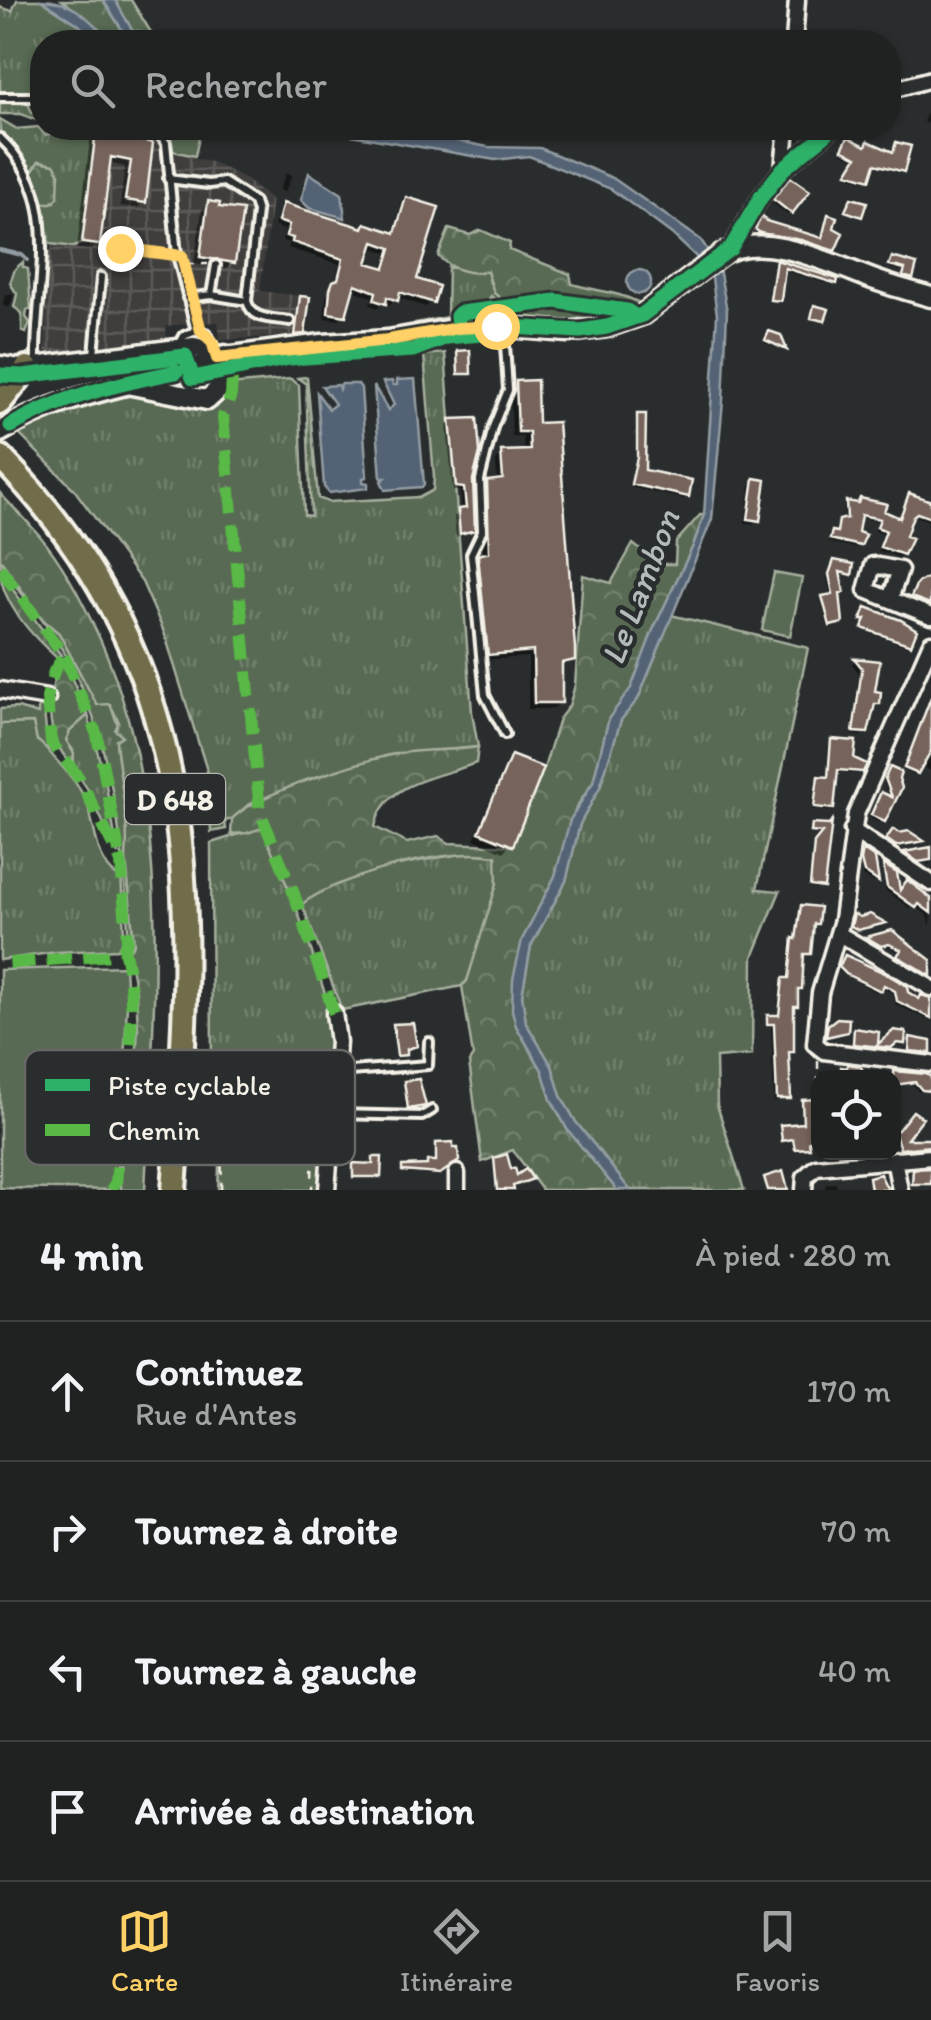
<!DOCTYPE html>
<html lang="fr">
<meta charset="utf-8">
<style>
:root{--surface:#202222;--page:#282a2a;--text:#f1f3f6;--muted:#a2a4a5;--line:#3d3f40;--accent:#ffd166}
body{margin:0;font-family:Itim,sans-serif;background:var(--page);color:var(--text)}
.controls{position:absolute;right:30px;bottom:30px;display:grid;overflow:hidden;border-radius:20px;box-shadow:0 2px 8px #0004}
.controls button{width:90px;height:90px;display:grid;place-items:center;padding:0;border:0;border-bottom:2px solid var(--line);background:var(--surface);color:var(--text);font:50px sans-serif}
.stop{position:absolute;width:30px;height:30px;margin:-22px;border:8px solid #ffd166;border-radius:50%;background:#fff}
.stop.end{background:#ffd166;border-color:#fff;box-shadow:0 2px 10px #0008}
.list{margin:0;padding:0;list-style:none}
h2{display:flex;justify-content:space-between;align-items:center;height:130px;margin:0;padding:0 40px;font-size:42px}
h2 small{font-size:32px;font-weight:400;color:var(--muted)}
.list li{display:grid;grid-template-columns:65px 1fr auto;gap:30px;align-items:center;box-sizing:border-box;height:140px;padding:0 40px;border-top:2px solid var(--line)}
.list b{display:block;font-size:38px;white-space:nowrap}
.list p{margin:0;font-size:32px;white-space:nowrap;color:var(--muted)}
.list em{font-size:32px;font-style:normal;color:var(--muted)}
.icon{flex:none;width:55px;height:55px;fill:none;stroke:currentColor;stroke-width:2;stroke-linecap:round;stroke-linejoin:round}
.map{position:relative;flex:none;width:931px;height:1190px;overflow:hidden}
.search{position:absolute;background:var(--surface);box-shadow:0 2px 8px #0004;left:30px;right:30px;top:30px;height:110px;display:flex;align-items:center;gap:25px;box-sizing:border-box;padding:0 35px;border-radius:40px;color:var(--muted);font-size:38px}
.sheet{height:690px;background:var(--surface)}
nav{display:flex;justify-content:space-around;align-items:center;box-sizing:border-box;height:140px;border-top:2px solid var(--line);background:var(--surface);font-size:28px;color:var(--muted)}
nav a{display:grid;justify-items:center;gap:5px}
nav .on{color:var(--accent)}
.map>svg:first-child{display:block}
</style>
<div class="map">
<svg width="931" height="1190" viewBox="0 0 931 1190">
<defs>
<pattern id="industrial-grid" width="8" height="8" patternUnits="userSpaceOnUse" patternTransform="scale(2.5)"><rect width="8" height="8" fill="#403e3c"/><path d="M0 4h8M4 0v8" fill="none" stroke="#5c5a58"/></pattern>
<pattern id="grass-tufts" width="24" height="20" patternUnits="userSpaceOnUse" patternTransform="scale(2.5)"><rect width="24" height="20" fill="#596a53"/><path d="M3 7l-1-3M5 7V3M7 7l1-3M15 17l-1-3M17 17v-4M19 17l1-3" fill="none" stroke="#71806c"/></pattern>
<pattern id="forest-crowns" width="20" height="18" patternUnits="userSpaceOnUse" patternTransform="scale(2.5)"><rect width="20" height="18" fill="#596a53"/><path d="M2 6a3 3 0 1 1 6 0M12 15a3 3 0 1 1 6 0" fill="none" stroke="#71806c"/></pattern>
</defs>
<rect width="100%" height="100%" fill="#2a2d2e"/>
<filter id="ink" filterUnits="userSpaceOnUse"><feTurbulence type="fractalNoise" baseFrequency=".01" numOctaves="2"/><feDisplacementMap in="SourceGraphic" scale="20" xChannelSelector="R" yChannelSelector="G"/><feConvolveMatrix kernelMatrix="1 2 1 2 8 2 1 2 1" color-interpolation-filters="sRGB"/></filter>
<g filter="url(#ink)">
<path fill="url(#industrial-grid)" d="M62,128H201L195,159L212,162L244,178L272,201L260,291L310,297L305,335L220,340L218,322L187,324L166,326L167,344L100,349L86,346L85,350L45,355L47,252L51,250V244L74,247L82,243L95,135Z"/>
<path fill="url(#grass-tufts)" stroke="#a6ae9e" stroke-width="2.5" d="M17,0H41L78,24L97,42H42V93H0V7L12,11Z
M0,103H28L32,113L42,112V122L21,114H0Z
M0,119L17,129L38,127L45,135L53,133L56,128H97L82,243L74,247L51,244L47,239L43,203L55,202L54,164L39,161L31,173L16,150L0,133Z
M164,128H201L195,156L173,151L171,138Z
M23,262V267L28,269L31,310H27L26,317L30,323L26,333L22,331V313L14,307L17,294L10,283L15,269Z
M448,267L481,273L487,270L490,283L510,305L502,306L489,299L485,308L455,311V325L416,330L415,323L447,317Z
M445,353L472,712L478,747L389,755L309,779L248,805L232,819L225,821L226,829L211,832L209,777L164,632L142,582L73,488L18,433C50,418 97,397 132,395C162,394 188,418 217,407L230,385L291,379L299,385L304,515L311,516L306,384L298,378L307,377L318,498L328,502L420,497L433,490L434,477L424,355Z
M0,559L42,619L59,633L95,700L110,704L122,736L116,740C118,777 136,822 126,857L134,944L129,947C124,853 115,752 72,667C54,631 24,598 0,565Z
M0,572L61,655L56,657C32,636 3,604 0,572Z
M671,615L808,648L757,889L780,891L753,957L752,1055L716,1058L717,1105L744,1190H630L576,1122L561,1096L552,1066L526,1023L522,995L531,946L566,881L580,824L600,787L621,720L638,699Z
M88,715L106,785L118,854L87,788L71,764L74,761L73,750L66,741L70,731Z
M33,723C41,752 69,767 83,795C96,818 93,860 117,876L121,872L124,936L118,949L57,952L0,960V724Z
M262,827L294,901L312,953L331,1013L335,1054L311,1060L307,1066L311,1071H329L331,1077L326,1105L228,1098L232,1089L214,1084L212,1078L211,843Z
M467,853L496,856C504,890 478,947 467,981L462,986L342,1010L302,904C348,869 412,862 467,853Z"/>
<path fill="url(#forest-crowns)" stroke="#a6ae9e" stroke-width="2.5" d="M62,0H103L130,42H108L100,30Z
M115,0H131L157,42H139Z
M39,161L54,164L59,172L58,198L51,203H43L31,173Z
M449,229L470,235L481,230L510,243L509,250L570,274L572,284C596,291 619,292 640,303L642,315L607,327L484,326L480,314L491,296L502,306L508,304L494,293L487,271C471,276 450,269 438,256Z
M0,493C10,505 21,514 31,526C56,552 77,590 92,622C177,794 154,1004 145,1190H121V1153L128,1134L130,1084L131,1066L136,1061L138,1028L136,991L128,952L134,944L126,857C130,819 119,779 116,740L122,736L115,730L119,722L110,704L97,705L59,633L42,619L0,559Z
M700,515H704L693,546L653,630L631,689L609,718L593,782L576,808L555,876L522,940L516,1026L542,1070L551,1099L567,1129L617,1190H542L513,1150L482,1162L469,1062L473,1056L462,986L467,981L497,883L496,856C450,846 340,875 302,904L294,901L262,828L247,833L231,834L232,819C255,794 355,763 391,755C420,748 449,752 478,747L476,763C438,778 384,781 375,827L407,843L438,836L449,843L513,846L544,768L559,719L569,706L575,685L583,575L611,583L633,544L659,564H675L676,542Z
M63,659L88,715L70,731L66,740L74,754L71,764C44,735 45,693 63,659Z
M38,700L44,711L48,750L37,740L33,723L0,724V709L18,708L38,714Z"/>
<path fill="#596a53" stroke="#a6ae9e" stroke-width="2.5" d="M774,573L802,578L790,636L762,630Z
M125,966L127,1005L117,1190L0,1188V970Z
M222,1097L326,1105L319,1190H218Z"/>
<path fill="#536475" stroke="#939ca3" stroke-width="2.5" d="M41,0C70,0 92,18 108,42H97L78,24Z
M103,0H115L139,42H130Z
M311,128H366L410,133L419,130L424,134L488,147L540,148L613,178L701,240L719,268L727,311L723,401L712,519L638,699L621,720L600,787L580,824L566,881L531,946L522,995L526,1023L552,1066L561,1096L576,1122L630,1190H617L567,1129L551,1099L542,1070L516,1026L512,1010L513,979L522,940L555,876L570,820L593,782L609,718L631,688L653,630L693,546L704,515L717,315L711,271L673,235L611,189L529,156L495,160Z
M309,173L342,194L345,218L309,208L301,200Z
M627 282a12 12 0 1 1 24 0a12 12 0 1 1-24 0Z
M415,379L424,484L422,487L385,490L381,481L385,478H381L374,386L388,410L394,405L383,382L392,381L393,385H397V380Z
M341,384H358L361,388L367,477L363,478V482L368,483V488L329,493L324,487L317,393L329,409L335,404L322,386L338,385L339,389Z"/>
<path fill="#0007" fill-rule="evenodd" d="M927,112L931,113V124L923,122Z
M794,128H802L798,141L795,140Z
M97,133L150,145L143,202L137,208L120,206L125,167L108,163L97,244L91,250L77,249L90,140Z
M846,142L892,154L896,145L902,170L900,173L872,165L866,181L847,176L857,160L841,152Z
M286,173L292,175L285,192L279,190Z
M790,180L806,191L788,215L772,203Z
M407,200L414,280L431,301L426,307L396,297L390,305L383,302L378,308L370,305L372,297L351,289L344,315L339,320L324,318L326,297L335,283L339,264L288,248L290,243L282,241L285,230L274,226L279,211L284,206L362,230L393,234L401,205ZM370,247L387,253L382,270L364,264Z
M209,203L233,261L226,268L194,264L202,210Z
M827,219L831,251L755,232L762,220L821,241Z
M892,259L914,266L908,280L903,278L905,271L888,267Z
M777,263L835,283L832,285L782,270L778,300L770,301Z
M6,294L14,295L9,308L2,305Z
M301,298L303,332L293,336L298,301Z
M767,337H779L784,349L764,343Z
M517,383L536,426L572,659L559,667V702L553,709H528V657L482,660L473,562L483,555L481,491L488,484L497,483L496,461L502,454L524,453L523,437H512L510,390Z
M638,416L642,472L687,495L684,499L629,487L635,462V420Z
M451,422L471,480L473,529L456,537L454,517L462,511L460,491H453L447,426Z
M754,481L757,520L753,524L745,523L750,485Z
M910,496L931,505V522L912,515L902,537V554L899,557L878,551L885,535L875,531L879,522L858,517L855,534L859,544L856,548L828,542L829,537L835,534L836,526L844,521V507L847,504L899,520Z
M832,566L850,573L838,574L841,622L828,627L821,601L831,597L827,578Z
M928,576L931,596L928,603L924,606L910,600L915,589Z
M864,613L909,643L906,646L862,630L866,620L861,621Z
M855,661L877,663L873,693L878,703L861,736L851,735L859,673L852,664Z
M931,701V735L925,750L931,752V771L920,766L914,775L903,770Z
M832,741L861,771L857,774L835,772L831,808L828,811L812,809L815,782L826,780L829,744Z
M512,758L510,845L504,852L474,839L505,765Z
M888,773L900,788L880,823L870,818L879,798L890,799L884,782Z
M813,826L829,828L819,889L808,888L812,848L823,835L810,834Z
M891,835L921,841L893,848L886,843Z
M931,849L930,865L925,862L915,863L903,856Z
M862,854L872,860L874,883L862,875Z
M884,867L898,895L931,901V926L926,914L915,906L911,909L885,890Z
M802,908L816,923L808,953L801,956L800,988L791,1009L789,1098L774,1102L771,1026H765V1021L777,1018L780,983L787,980L790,944L794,940Z
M891,933L931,962V978L896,959L900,953L886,945L877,948L866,941Z
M843,961L931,1006V1021L895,1004L893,993L880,987L876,992L838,971Z
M394,1026L414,1034L412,1048L404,1051L402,1057H395Z
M855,1031L876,1034L875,1049L851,1046Z
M911,1040L931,1043V1054L908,1052Z
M822,1072L844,1073V1078H819Z
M880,1072L925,1077L929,1090L919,1092L912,1084L901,1083L894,1087V1078H877Z
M405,1083L423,1105L420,1107L406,1110L403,1086Z
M803,1102L815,1127L818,1126V1140L807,1141L805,1149L793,1150L792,1140L780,1141L779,1130L802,1125Z
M914,1114L902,1141H931V1149L898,1150L894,1139Z
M437,1145L453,1163L435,1175L404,1173L405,1168L435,1163Z
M374,1159L378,1176L376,1179L351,1178L354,1166L371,1167Z
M836,1183L838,1190H825L826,1184Z"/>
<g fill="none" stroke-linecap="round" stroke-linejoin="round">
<path stroke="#939ca3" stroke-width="4" d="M0,250L22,255L27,260"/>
</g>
<path fill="#74645b" stroke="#f4f1e8" stroke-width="2.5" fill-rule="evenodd" d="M96,130L153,143L146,203L125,200L131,161L111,157L100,245L82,243Z
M848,137L866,146L868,141L893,152L896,142L911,146L904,172L875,164L870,180L847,173L857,157L842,149Z
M790,177L810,191L792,214L773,199Z
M406,197L439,207L417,279L439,286L434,303L400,292L398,301L387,297L386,304L374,300L376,292L355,284L346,316L328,313L330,289L333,281L338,279L343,259L292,242L293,238L286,236L289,225L278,221L283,203L363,228L365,223L395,233ZM374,242L391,248L385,268L367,263Z
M851,198L867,202L862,217L845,211Z
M208,201L220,203L219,207L243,210L235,263L200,257Z
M828,214L837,217L834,228L843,233L835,251L801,240L760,233L755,229L762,216L766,221L822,238Z
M892,257L917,264L913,279L903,276L905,269L889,265Z
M776,260L838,279L837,284L785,268L781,301L770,300Z
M300,296L310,297L305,334L295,335Z
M814,305L829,309L825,321L811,318Z
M769,331L781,335L787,350L765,340Z
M470,350L471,374H458L457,351Z
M537,380L538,423L558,422L575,648V660L562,663V703H534L533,651L488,655L478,555L489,552L487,481L503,479L501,451L530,450L529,432H518L516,381Z
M637,414H646L645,470L692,480L689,497L631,484L637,457Z
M477,418L480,452L473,480L475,530L460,534L458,509L466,508L464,488L456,487L450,419Z
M754,478L766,480L760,521L748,519Z
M909,493L931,501V518L917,513L913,516L906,536L912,538L904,555L880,547L886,531L877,527L880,519L861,515L858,532L866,535L861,546L830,539L832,531L837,532L839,520L847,518L846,501L858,503L860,498L887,504L884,511L900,518Z
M834,560L854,564L852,575L840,572L844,592L840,593L843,623L830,626L822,596L833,594L829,574Z
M931,576L930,604L911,597L917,583Z
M866,607L901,620L917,630L911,645L862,628L866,619L861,620Z
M854,658L880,661L875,691L881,692L880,704H875L868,733L853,732L862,668Z
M931,697V751L918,774L904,768Z
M831,739L856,741L854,758L867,764L863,772L838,770L834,809L814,807L818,776L828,777Z
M511,755L544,768L513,846L479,832Z
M890,767L901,772L899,778L902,788L885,822L871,815L881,792L892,797L885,778Z
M832,821L824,888L810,886L814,843L822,833L811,832L812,824L829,825Z
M893,829L899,833L909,831L924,841L896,846L886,839Z
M931,847V860L918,862L904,852Z
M863,850L875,858L879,882L864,872L861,860Z
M883,864L897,873L900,890L907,880L931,898V913L919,904L916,908L887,887Z
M801,905L820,907L818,924H814L811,954H804L802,989H798V1006H794V1052H789L791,1099H777L774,1024H767V1015H779L783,978H789L793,938L796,939Z
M854,914L860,917L870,914L886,923L858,930L851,926Z
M892,930L931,960V976L897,956L901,950L889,944L881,946L866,937Z
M845,955L885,973L907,986L908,992L919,999L921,995L931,998V1018L897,1001L895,991L884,985L881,991L846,974L839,967Z
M837,1018L849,1019L848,1032L826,1037L828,1025Z
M413,1023L417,1046L407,1049V1055L397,1056L393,1024Z
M854,1028L879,1032L878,1044L894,1030L906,1032L905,1044L897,1043L891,1048L853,1044Z
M910,1037L931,1041V1053L909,1051Z
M847,1064L860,1066L868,1078H841V1067L847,1068Z
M894,1071L926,1074L931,1077V1091L922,1090L915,1082L894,1085Z
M419,1079L426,1106L408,1109L404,1081Z
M816,1099L818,1140L809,1141L810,1148L795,1149L793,1139L782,1141L780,1125L803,1123L802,1100Z
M913,1111L923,1118L907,1139H931V1146L900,1149L894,1131L898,1130Z
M453,1142V1148H458L459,1161L440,1174L402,1171V1166L427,1165V1161H436V1143Z
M507,1154L511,1169L515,1168L517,1175L526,1169L533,1179L513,1186L514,1190H497L494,1158Z
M373,1157H382L381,1177H353V1163L373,1164Z
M931,1168V1184H912L913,1169Z
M783,1171L788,1190H768L764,1177Z
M880,1174L888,1190H871L869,1177Z"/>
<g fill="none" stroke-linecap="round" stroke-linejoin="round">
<defs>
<path id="service" d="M0,97H42
M155,128L166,143L177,255L196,331
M0,138C66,199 34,286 36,363
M168,179L209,184L224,182L254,202L257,212L247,301L211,295L187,298
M211,295L216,265
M247,301C252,321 273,318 290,321
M504,330L508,390L493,427L480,480L482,531L471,554L485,695L505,734
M178,347L184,336L196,331L206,333L214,347
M94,355L101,277
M337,1072L428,1065L429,1042
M335,1114L422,1116L432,1110"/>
<path id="minor" d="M794,42L797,0
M888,91L931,79
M783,169L787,128
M731,248L761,197L783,169L833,128
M0,364L27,368
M890,599L900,570L873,565L866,590L931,616
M931,643L856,814L842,920L820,993L815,1044L824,1051L931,1064
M0,690L47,698
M852,830L931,883
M839,934L931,988
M894,1159L900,1190
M457,1173V1190
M327,1190L338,1042L334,1013
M804,1190L805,1177L816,1167L931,1157"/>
<path id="tertiary" d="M217,358L322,344L388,340L458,328L496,326L568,332L607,327L642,315L719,256C762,227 835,266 878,281C895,287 913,292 931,297
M27,368L194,347L209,350L217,358
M132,385L207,400L219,389L217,358
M0,432C61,395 129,386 196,367C206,364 215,358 225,355"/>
<path id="trunk" d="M0,402L27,368
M0,457C213,674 194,909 174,1190"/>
</defs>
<use href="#service" stroke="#f4f1e8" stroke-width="14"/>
<use href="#minor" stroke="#f4f1e8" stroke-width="21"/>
<use href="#tertiary" stroke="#f4f1e8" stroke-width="25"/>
<use href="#trunk" stroke="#f4f1e8" stroke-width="30"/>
<path stroke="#f4f1e8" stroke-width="2.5" stroke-dasharray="8 8" stroke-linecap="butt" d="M109,247L169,254
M186,264H208
M475,312L556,301L611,310
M818,1061V1095
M221,1190C224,1093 216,1099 313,1110L312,1190"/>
<use href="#service" stroke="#2a2d2e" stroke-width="6"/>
<use href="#minor" stroke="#2a2d2e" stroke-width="14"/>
<use href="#tertiary" stroke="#2a2d2e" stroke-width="18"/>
<use href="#trunk" stroke="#716d4b" stroke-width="22"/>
<path stroke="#58b947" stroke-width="12" stroke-dasharray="25 12" stroke-linecap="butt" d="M232,378L231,395L223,417L260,812L294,894L334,1013
M0,568L64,656L54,671L47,698L51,742L79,778L121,862L127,939L124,950L113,955L0,964
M64,656L97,735L119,852
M111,1190L116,1182C122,1117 142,1011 124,950"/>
<defs>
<path id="cycleway" d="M491,326L580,331L607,327L642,315L731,248L761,197L783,169L833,128
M459,335L457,316L460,313L556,301L627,311L633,315
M0,375L23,376L185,356L193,378L290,358L413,350L447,337L494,333L504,327
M11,426C60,397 121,383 176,372"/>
</defs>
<use href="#cycleway" stroke="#2a2d2e" stroke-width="21"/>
<use href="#cycleway" stroke="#2db169" stroke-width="15"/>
</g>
</g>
<g fill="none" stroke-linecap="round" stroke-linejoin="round" filter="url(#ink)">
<path stroke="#ffd166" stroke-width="12" d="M120,248L182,256L201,331L212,341L217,358L388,340L458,328L496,326"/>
</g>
<g text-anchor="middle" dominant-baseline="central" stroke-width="9" stroke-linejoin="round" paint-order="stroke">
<rect fill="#2a2d2e" stroke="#b7b6b0" stroke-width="2.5" x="125" y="774" width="100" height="50" rx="8"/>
<g font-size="30" font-weight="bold" fill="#f4f1e8">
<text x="175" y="799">D 648</text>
</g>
<g font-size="35" font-style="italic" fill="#b4b9ba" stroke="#2a2d2e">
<text transform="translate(640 587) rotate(-69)">Le Lambon</text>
</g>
</g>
<rect x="25" y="1050" width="330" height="115" rx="15" fill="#2a2d2e" stroke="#676866" stroke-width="2.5"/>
<rect x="45" y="1079" width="45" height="12" fill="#2db169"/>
<rect x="45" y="1124" width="45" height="12" fill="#58b947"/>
<g font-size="28" fill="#f4f1e8">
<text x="108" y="1095">Piste cyclable</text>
<text x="108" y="1140">Chemin</text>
</g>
</svg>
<div class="controls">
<button><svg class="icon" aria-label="locate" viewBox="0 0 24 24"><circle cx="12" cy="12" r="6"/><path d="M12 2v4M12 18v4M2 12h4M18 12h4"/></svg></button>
</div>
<div class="stop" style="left:496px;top:326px"></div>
<div class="stop end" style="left:120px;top:248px"></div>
<div class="search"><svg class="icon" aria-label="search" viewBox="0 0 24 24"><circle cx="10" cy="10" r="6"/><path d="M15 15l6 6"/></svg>Rechercher</div>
</div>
<section class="sheet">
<h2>4 min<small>À pied · 280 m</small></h2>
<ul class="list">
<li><svg class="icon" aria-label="ahead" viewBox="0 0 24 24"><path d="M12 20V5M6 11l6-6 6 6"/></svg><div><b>Continuez</b><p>Rue d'Antes</p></div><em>170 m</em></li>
<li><svg class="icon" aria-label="right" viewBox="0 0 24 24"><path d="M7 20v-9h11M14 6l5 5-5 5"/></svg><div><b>Tournez à droite</b></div><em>70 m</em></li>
<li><svg class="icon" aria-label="left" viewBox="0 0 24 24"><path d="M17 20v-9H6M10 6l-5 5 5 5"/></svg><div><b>Tournez à gauche</b></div><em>40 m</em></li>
<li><svg class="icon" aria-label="arrive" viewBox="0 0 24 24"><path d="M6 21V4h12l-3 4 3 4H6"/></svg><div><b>Arrivée à destination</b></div></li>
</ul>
</section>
<nav>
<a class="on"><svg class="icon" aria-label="map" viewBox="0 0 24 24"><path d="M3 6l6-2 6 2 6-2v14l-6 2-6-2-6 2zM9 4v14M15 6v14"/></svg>Carte</a>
<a><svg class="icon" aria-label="directions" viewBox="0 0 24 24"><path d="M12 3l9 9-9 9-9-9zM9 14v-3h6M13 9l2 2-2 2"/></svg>Itinéraire</a>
<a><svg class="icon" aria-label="saved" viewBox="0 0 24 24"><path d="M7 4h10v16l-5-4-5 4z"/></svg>Favoris</a>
</nav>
